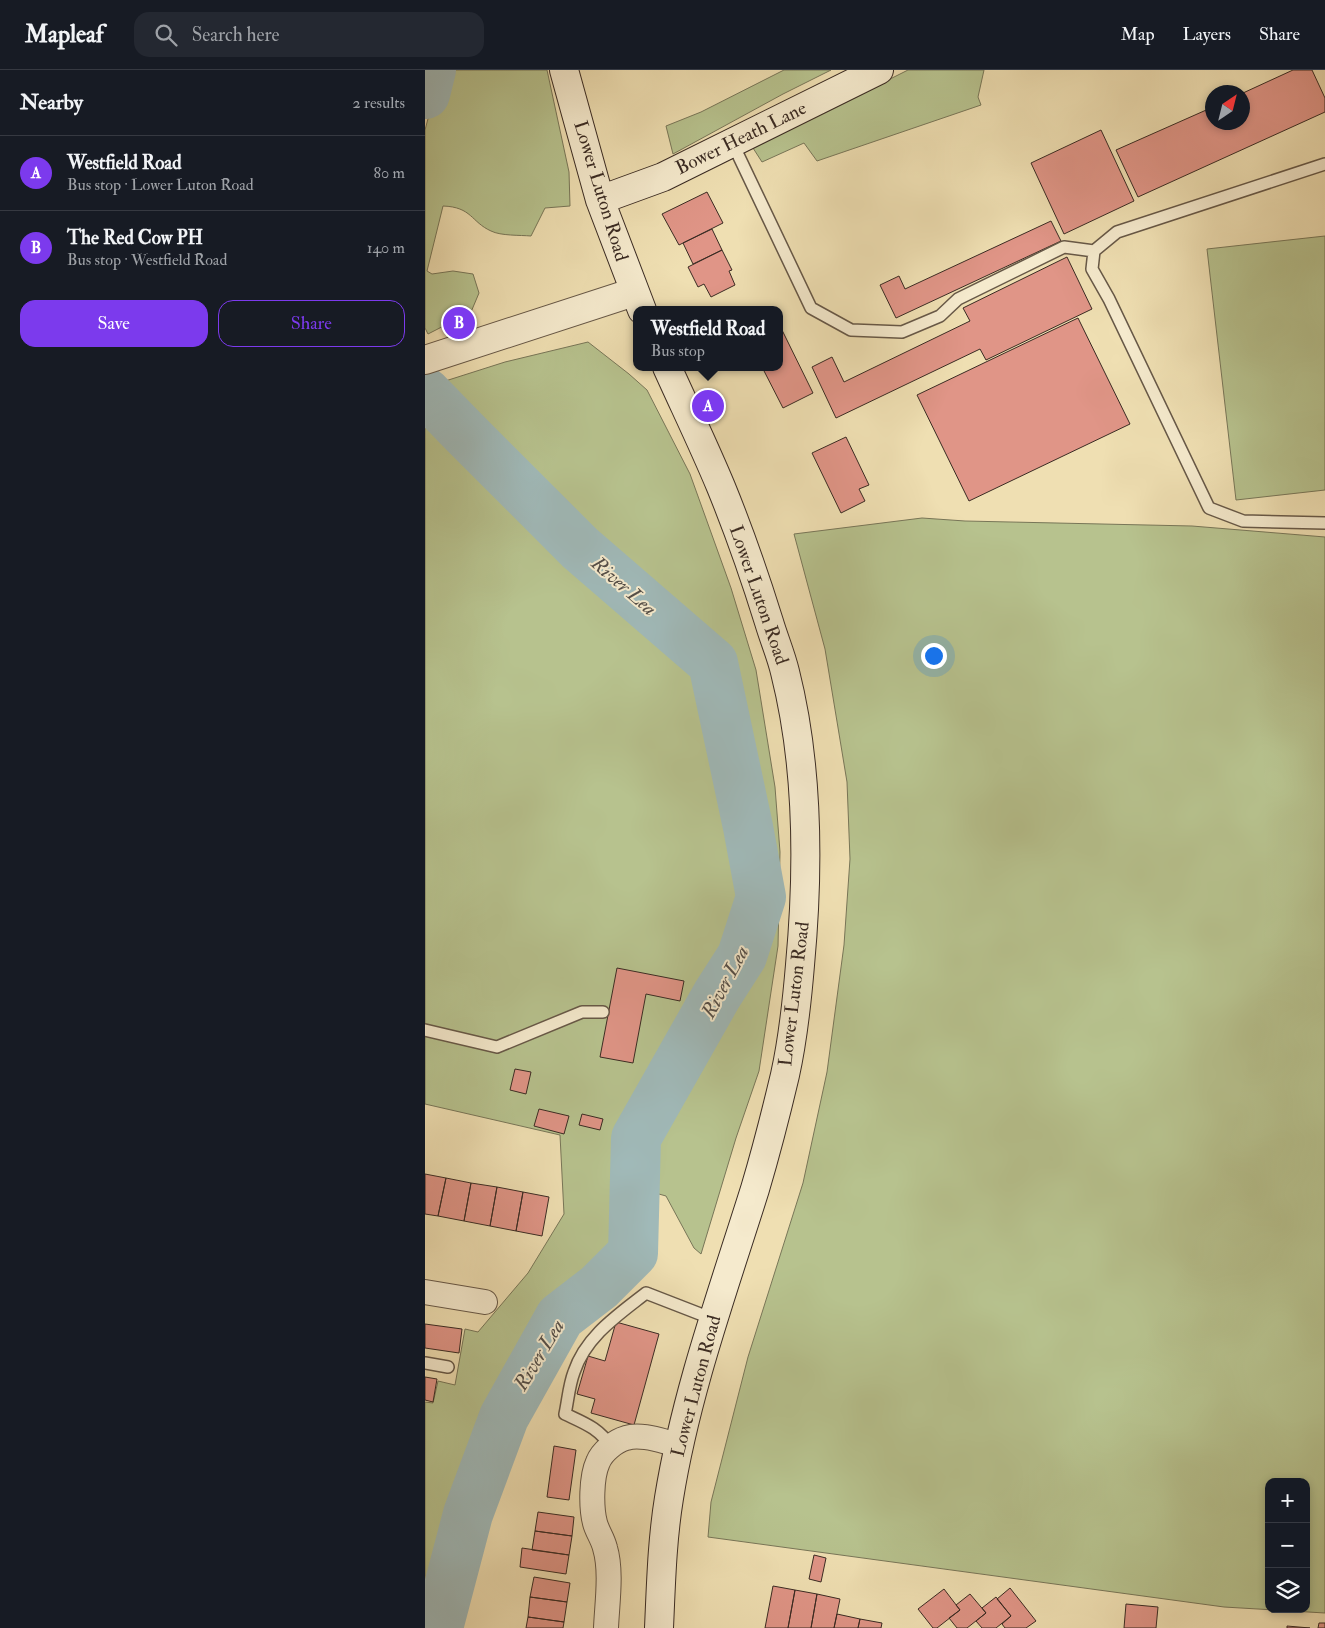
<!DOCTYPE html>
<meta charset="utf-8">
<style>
:root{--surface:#171b24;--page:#242831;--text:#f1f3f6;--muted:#9ea1a6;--line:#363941;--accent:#7c3aed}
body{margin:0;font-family:"IM FELL Double Pica",serif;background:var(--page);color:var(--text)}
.controls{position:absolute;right:15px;bottom:15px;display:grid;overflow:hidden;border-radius:10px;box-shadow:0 2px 8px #0003}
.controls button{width:45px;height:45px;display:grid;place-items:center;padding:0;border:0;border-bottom:1px solid var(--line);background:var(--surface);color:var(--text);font:25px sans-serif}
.compass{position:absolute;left:780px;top:15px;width:45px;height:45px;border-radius:50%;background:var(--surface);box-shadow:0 2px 8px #0003;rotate:35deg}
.you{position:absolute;left:508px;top:585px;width:18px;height:18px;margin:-12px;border:4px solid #fff;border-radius:50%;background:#1a73e8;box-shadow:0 0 0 8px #1a73e833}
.badge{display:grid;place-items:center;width:32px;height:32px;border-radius:50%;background:var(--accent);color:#fff;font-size:16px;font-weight:700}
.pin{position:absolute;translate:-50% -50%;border:2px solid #fff;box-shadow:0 1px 5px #0006}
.popup{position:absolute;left:208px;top:236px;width:150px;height:65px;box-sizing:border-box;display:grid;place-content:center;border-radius:10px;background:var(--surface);filter:drop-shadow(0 1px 4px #0005);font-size:16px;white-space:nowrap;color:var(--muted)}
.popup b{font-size:19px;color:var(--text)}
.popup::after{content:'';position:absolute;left:50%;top:100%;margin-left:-10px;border:10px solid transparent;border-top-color:var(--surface)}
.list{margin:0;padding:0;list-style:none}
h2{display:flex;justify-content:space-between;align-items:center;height:65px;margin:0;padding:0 20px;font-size:21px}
h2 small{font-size:16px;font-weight:400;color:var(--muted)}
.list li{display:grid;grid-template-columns:32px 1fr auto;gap:15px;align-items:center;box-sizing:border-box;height:75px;padding:0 20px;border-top:1px solid var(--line)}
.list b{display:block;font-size:19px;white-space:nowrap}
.list p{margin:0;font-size:16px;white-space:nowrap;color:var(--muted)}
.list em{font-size:16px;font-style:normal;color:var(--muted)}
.actions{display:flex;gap:10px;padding:15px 20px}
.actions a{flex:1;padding:11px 0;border:1px solid var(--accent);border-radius:15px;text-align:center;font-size:18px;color:var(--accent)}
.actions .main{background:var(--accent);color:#fff}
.icon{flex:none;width:28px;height:28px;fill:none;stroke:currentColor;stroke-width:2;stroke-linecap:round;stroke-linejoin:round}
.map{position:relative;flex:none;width:900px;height:1558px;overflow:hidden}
header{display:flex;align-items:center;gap:30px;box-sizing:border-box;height:70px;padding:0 25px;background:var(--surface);border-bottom:1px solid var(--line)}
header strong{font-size:24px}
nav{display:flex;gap:28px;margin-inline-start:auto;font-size:18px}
.search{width:350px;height:45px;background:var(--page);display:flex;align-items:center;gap:12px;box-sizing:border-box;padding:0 18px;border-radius:15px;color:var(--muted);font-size:19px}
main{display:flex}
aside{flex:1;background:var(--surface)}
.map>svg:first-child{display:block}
</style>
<header>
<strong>Mapleaf</strong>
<div class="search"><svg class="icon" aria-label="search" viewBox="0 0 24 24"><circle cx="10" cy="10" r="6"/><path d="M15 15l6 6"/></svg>Search here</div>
<nav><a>Map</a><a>Layers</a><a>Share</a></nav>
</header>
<main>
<aside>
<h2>Nearby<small>2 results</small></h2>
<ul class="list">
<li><span class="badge">A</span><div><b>Westfield Road</b><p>Bus stop · Lower Luton Road</p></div><em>80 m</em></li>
<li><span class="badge">B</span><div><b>The Red Cow PH</b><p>Bus stop · Westfield Road</p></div><em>140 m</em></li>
</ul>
<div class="actions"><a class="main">Save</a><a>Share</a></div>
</aside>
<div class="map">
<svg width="900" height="1558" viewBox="0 0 900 1558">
<rect width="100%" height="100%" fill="#efdfb2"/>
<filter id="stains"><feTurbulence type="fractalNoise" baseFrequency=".004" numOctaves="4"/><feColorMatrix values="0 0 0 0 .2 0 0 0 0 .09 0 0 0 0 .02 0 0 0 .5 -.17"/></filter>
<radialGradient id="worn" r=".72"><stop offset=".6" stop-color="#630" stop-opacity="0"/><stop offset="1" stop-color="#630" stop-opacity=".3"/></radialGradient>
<path fill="#b7c28e" stroke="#787658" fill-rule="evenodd" d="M16,0H122L144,102L145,136L120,138L106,166C95,165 76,166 66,161C46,152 47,137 18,136L2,201L7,204L28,201L48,204L54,223L46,242L3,264L0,258V60Z
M359,0H406L358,24L248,84L241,56L276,42Z
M483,0H559L553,27L556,35L392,91L379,73L337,92L328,78Z
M900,166V420L811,430L782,179Z
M163,272L204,304L222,320L265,404L306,518L331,600L350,717L355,782L353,876L334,1001L311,1068L276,1184L269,1178L241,1126L209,1117L211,1068L292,925L317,886L336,827L324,759L305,867L240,986L196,1076L202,1140L196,1177L177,1202L143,1220L101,1278L68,1347L35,1440L0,1558V1332L8,1333L13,1311L30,1315L40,1259L53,1262L103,1203L139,1144L135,1065L0,1034V338L28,366L150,473L44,360L14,313L80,292Z
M497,448L540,451L767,456L900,467V1543L799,1537L283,1467L286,1432L323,1287L378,1113L402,1002L419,875L425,789L422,712L400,579L369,464ZM844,1412H881V1539H844Z"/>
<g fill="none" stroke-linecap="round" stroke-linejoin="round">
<path stroke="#a0b9b8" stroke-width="50" d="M0,24L6,0
M0,322L40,363L155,478L288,593L323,757L336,827L317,886L292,925L211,1068L208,1183L174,1217L135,1247L79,1347L43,1444L13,1558"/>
</g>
<path fill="#e09587" stroke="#3a2b23" d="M868,0H887L900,28V42L713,127L691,80L788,37V52H818V23Z
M676,60L709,131L639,164L606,93Z
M282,122L298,153L254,175L237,144Z
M626,151L636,171L471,248L455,215L474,206L480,219Z
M287,159L297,180L268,194L258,173Z
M297,180L307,200L304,201L310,215L286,227L279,214L273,217L263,197Z
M642,187L667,239L561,290L555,279L411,348L387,297L407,287L419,312L545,251L538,238Z
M653,248L705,354L544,431L492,325Z
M354,258H356L388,323L358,338L337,297H354Z
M421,367L444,415L434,419L440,431L416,443L387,383Z
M192,898L259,911L255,931L221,924L208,993L175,987Z
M90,999L106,1002L101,1024L85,1020Z
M114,1039L144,1046L139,1064L109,1056Z
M157,1044L178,1049L175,1060L154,1055Z
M0,1104L21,1108L13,1146L0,1144Z
M21,1108L46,1113L39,1151L13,1146Z
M46,1113L72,1117L65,1156L39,1151Z
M72,1117L98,1122L91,1161L65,1156Z
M98,1122L124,1127L117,1166L91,1161Z
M191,1252L234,1264L209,1355L166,1343L170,1329L152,1324L163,1286L180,1291Z
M0,1254L37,1259L34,1283L0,1278Z
M0,1307L12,1309L8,1332L0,1330Z
M129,1376L151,1380L144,1430L122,1427Z
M113,1442L149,1447L147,1466L110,1461Z
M110,1461L147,1466L144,1485L107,1480Z
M97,1478L144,1485L141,1504L95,1497Z
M389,1485L401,1488L396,1512L384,1509Z
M109,1507L145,1513L142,1532L105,1527Z
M348,1516L370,1520L363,1558H340Z
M585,1518L611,1551L601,1558H580L577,1554L586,1546L572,1529Z
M519,1519L535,1540L512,1558H508L493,1539Z
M370,1520L392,1524L386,1558H363Z
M392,1524L415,1529L409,1558H386Z
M545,1524L561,1543L542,1558H532L524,1548L535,1540L531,1535Z
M105,1527L142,1532L139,1552L103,1547Z
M571,1527L586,1546L571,1558H557L551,1551L561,1543L557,1538Z
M701,1534L733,1537L731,1558H699Z
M412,1544L435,1549L433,1558H409Z
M103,1547L139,1552L138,1558H101Z
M435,1549L457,1553L456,1558H433Z
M894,1553H900V1558H893Z
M862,1556L885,1558H862Z"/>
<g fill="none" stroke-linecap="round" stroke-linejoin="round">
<defs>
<path id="service" d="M307,72L386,238L426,260L477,262L515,246L533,229L639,177L669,181
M900,94L692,162L669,181L667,199L684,229L784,438L818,451L900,453
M0,960L72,977L157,942H178
M0,1293L23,1297
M186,1377C174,1358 159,1353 140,1344C143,1330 144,1315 149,1302C161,1266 193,1245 221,1223L288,1249"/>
<path id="minor" d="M0,1222L60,1232
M181,1558C182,1534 187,1501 180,1478C178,1469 172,1461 170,1453C166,1438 166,1407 173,1392C177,1382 190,1371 201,1368C217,1363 239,1372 254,1375"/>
<path id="tertiary" d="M0,290L209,222"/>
<path id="secondary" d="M139,0L175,130L217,240
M175,130L238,107L454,0
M234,1558C236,1514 237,1471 244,1428C261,1322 298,1221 330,1119C341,1082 351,1043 360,1005C368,969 372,931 375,895C384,798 384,697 360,602C356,585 349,569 344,552C330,507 314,461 296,417C279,376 260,337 242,297"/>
</defs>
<use href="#service" stroke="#675847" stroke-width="14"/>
<use href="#minor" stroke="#675847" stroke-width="26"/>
<use href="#tertiary" stroke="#675847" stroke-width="30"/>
<use href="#secondary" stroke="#3a2b23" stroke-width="30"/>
<use href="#service" stroke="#f5eacd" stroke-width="11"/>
<use href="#minor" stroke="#f5eacd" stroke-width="24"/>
<use href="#tertiary" stroke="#f5eacd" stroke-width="28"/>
<use href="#secondary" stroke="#f5eacd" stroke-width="28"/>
</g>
<g text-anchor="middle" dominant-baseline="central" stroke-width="4" stroke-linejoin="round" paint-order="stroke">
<g font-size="19" fill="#3a2b23" stroke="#f5eacd">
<text transform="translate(316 68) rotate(-26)">Bower Heath Lane</text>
<text transform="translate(176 121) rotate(73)">Lower Luton Road</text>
<text transform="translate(334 525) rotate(71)">Lower Luton Road</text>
<text transform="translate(369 924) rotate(-83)">Lower Luton Road</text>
<text transform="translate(271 1316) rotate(-75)">Lower Luton Road</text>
</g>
<g font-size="20" font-style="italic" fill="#544e48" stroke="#f5eacd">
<text transform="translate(199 516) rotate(41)">River Lea</text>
<text transform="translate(300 912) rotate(-62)">River Lea</text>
<text transform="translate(114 1285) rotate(-59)">River Lea</text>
</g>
</g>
<rect width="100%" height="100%" filter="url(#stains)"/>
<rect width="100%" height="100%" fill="url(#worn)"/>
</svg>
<div class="controls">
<button>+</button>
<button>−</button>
<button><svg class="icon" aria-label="layers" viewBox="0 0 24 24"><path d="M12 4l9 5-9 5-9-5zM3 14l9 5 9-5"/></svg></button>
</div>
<svg class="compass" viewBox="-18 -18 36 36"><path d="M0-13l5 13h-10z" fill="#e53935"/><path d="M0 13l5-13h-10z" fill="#9ea1a6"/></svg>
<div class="you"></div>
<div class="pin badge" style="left:283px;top:336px">A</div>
<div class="popup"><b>Westfield Road</b>Bus stop</div>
<div class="pin badge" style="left:34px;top:253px">B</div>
</div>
</main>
